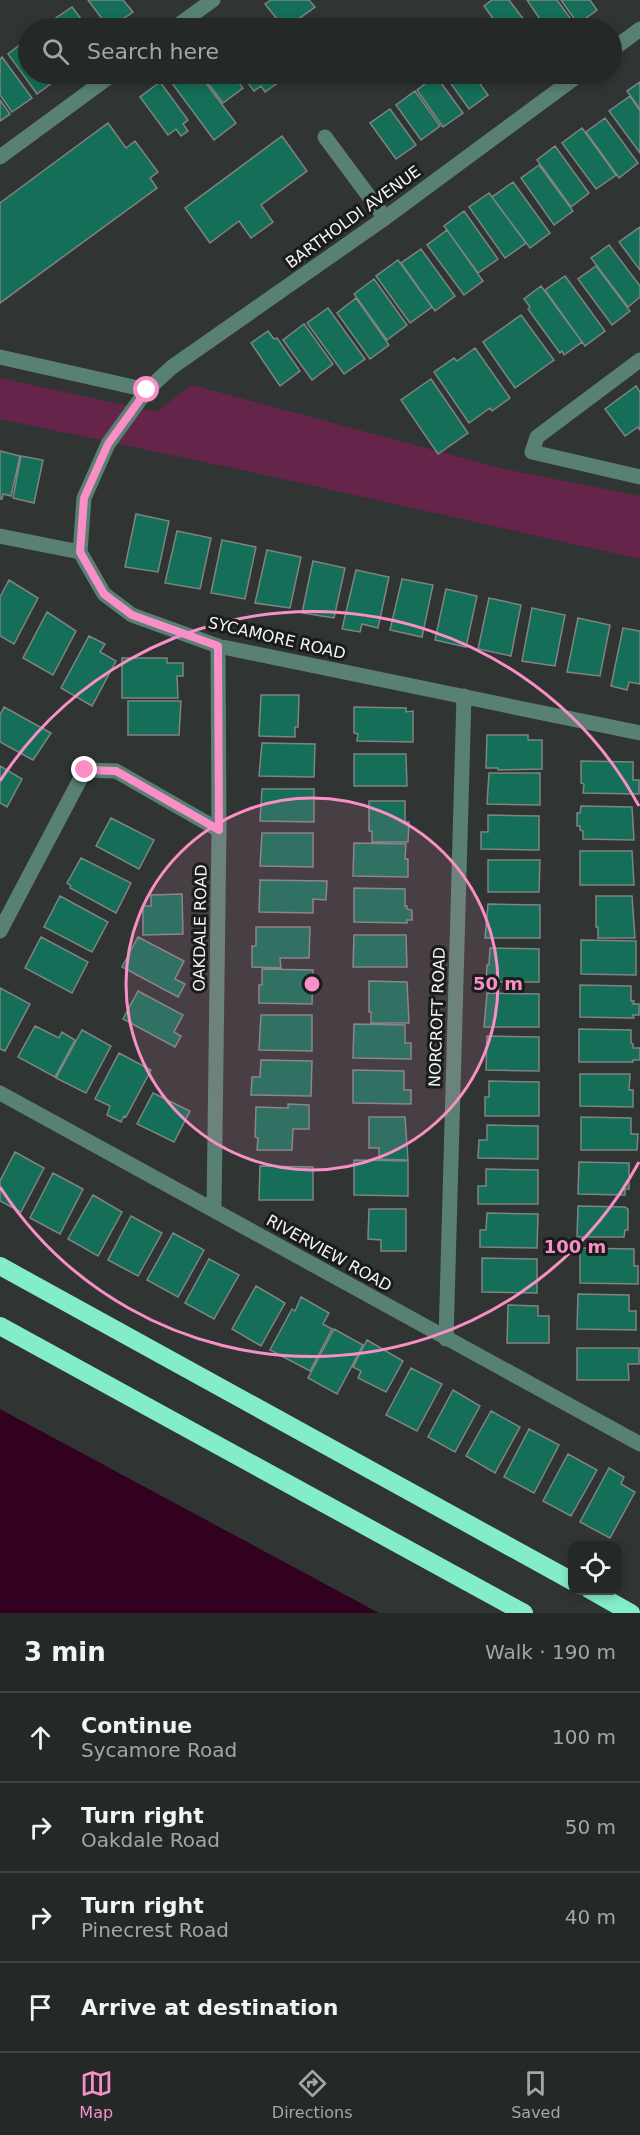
<!DOCTYPE html>
<meta charset="utf-8">
<style>
:root{--surface:#242826;--page:#2c302e;--text:#f1f3f6;--muted:#a3a6a7;--line:#414443;--accent:#fa8fc8}
body{margin:0;font-family:"DejaVu Sans",sans-serif;background:var(--page);color:var(--text)}
.controls{position:absolute;right:18px;bottom:18px;display:grid;overflow:hidden;border-radius:12px;box-shadow:0 3px 9px #0003}
.controls button{width:54px;height:54px;display:grid;place-items:center;padding:0;border:0;border-bottom:2px solid var(--line);background:var(--surface);color:var(--text);font:30px sans-serif}
.stop{position:absolute;width:18px;height:18px;margin:-14px;border:4px solid #fa8fc8;border-radius:50%;background:#fff}
.stop.end{background:#fa8fc8;border-color:#fff;box-shadow:0 2px 6px #0008}
.list{margin:0;padding:0;list-style:none}
h2{display:flex;justify-content:space-between;align-items:center;height:78px;margin:0;padding:0 24px;font-size:26px}
h2 small{font-size:20px;font-weight:400;color:var(--muted)}
.list li{display:grid;grid-template-columns:39px 1fr auto;gap:18px;align-items:center;box-sizing:border-box;height:90px;padding:0 24px;border-top:2px solid var(--line)}
.list b{display:block;font-size:22px;white-space:nowrap}
.list p{margin:0;font-size:20px;white-space:nowrap;color:var(--muted)}
.list em{font-size:20px;font-style:normal;color:var(--muted)}
.icon{flex:none;width:33px;height:33px;fill:none;stroke:currentColor;stroke-width:2;stroke-linecap:round;stroke-linejoin:round}
.map{position:relative;flex:none;width:640px;height:1613px;overflow:hidden}
.search{position:absolute;background:var(--surface);box-shadow:0 3px 9px #0003;left:18px;right:18px;top:18px;height:66px;display:flex;align-items:center;gap:15px;box-sizing:border-box;padding:0 21px;border-radius:33px;color:var(--muted);font-size:22px}
.sheet{height:438px;background:var(--surface)}
nav{display:flex;justify-content:space-around;align-items:center;box-sizing:border-box;height:84px;border-top:2px solid var(--line);background:var(--surface);font-size:16px;color:var(--muted)}
nav a{display:grid;justify-items:center;gap:3px}
nav .on{color:var(--accent)}
.map>svg:first-child{display:block}
</style>
<div class="map">
<svg width="640" height="1613" viewBox="0 0 640 1613">
<rect width="100%" height="100%" fill="#303533"/>
<path fill="#65254a" d="M0,378L156,412L192,385L504,469L640,496V559L252,472L0,419Z"/>
<path fill="#330120" d="M0,1409L379,1613H0Z"/>
<path fill="#156e57" stroke="#7f8482" stroke-width="1.5" d="M88,0H123L133,12L109,28Z
M271,0H309L315,7L286,28H284L265,4Z
M492,0H509L530,28H500L484,6Z
M527,0H557L573,22L563,28H546Z
M561,0H590L597,10L578,24Z
M72,7L88,28H59L53,20Z
M245,19L252,28H232Z
M26,40L28,43V74H51L56,80L37,94L8,54Z
M2,57L32,98L12,112L0,95V59Z
M168,74H199L236,123L214,140L166,75Z
M201,74H232L243,88L223,103Z
M241,74H278L275,76L279,82L265,92L261,86L254,91Z
M444,74H473L488,95L469,109Z
M436,76L463,113L443,127L417,90Z
M160,82L188,120L183,124L188,131L181,136L176,129L168,135L140,97Z
M640,82V109L627,91Z
M415,91L440,126L421,140L396,105Z
M630,96L640,111V153L609,111Z
M0,100L10,114L0,121Z
M390,109L416,145L396,159L370,123Z
M605,118L638,163L619,178L586,132Z
M108,123L126,148L135,141L158,172L150,178L157,188L0,303V203Z
M582,128L616,175L596,189L562,143Z
M282,136L307,171L261,205L273,222L251,238L239,221L210,243L185,208Z
M555,146L589,193L571,207L537,160Z
M539,165L573,211L554,225L521,178Z
M513,182L550,233L530,248L492,197Z
M489,193L526,243L505,258L469,207Z
M464,211L498,259L478,273L444,226Z
M640,227V270L619,242Z
M447,230L483,281L464,295L427,245Z
M609,245L640,286V297L628,307L591,258Z
M421,249L455,296L435,311L401,263Z
M398,260L432,307L410,323L376,276Z
M596,266L630,311L612,325L578,279Z
M565,276L605,331L585,346L545,290Z
M374,279L407,325L387,340L354,294Z
M541,286L582,342L564,355L562,351L560,353L528,309L530,307L524,299Z
M356,298L389,345L370,359L337,313Z
M328,308L365,359L344,374L307,323Z
M521,315L554,360L515,388L483,342Z
M304,324L333,364L312,380L283,340Z
M268,331L274,339L277,338L300,371L280,386L251,343Z
M475,348L510,398L492,411L490,408L469,423L434,372L454,358L457,361Z
M431,379L468,433L438,454L401,400Z
M636,386L640,392V430L638,427L625,436L605,409Z
M0,451L20,456L11,496L3,494L2,499H0Z
M21,456L43,460L34,503L13,498Z
M136,514L169,521L158,572L125,567Z
M177,531L211,538L200,589L165,583Z
M222,540L256,547L245,599L211,593Z
M267,550L301,557L290,608L255,603Z
M313,561L345,568L334,618L302,613Z
M356,570L389,577L378,628L362,624L360,632L342,629Z
M402,579L433,585L422,637L390,630Z
M9,580L38,598L14,644L0,636V597Z
M446,589L477,596L466,647L435,640Z
M489,598L521,605L511,656L478,649Z
M532,608L565,615L555,666L522,661Z
M47,612L76,631L53,675L23,658Z
M578,618L610,625L600,676L567,672Z
M623,628L640,631V684L629,682L627,690L611,686Z
M89,636L105,644L100,652L116,661L92,706L61,688Z
M122,658H167V663H183V676H177L178,698H122Z
M261,695H299L298,727H295V737L259,736Z
M128,701H181L179,735H128Z
M4,707L51,733L33,760L0,742V715Z
M354,707L406,708V712L413,711V742L357,741L358,734L354,733Z
M487,735H528V740H542V769L498,770V768H486Z
M262,743L315,744L314,777L259,776Z
M354,754H406L407,786H354Z
M581,761L633,762V780H639V794L583,793L584,784L581,783Z
M0,766L22,779L7,807L0,803Z
M489,773H540V805L487,804Z
M262,789H314V822L260,821Z
M369,801H405V822H409L408,842H372V831H369Z
M581,806L632,807L634,840L583,839V831L580,830V826H577V813H580Z
M488,815L539,816V850L481,849V832H488Z
M111,818L154,840L139,869L96,846Z
M262,833H313V867L260,866Z
M354,843L406,844L405,859H408V877L353,876Z
M580,851H632L634,885H580Z
M81,858L131,883L116,913L70,888L71,886L67,883Z
M488,860H540L539,892H488Z
M260,880L327,881L326,900L313,899V913L259,912Z
M354,888L405,889V906H407V909L412,910V920H407V923L354,922Z
M182,894L183,934L143,935V906H151V895Z
M60,896L108,922L92,952L44,927Z
M596,896H632L635,938H598V927H596Z
M488,904L540,905V938H485Z
M256,927H310L309,958H280L281,968L252,967V946H256Z
M354,935H406L407,967H353Z
M41,937L88,962L72,993L25,968Z
M138,937L184,961L175,979L185,984L178,997L122,967Z
M581,940L636,941V975L581,974Z
M490,948L539,949V982H486L487,965H489Z
M262,969L313,970L312,1004L259,1003V985H262Z
M369,981L407,982L409,1023H371V1012H369Z
M580,985L631,986V1001H634L633,1004H639V1015H633L634,1018L580,1017Z
M0,988L30,1004L5,1051L0,1049Z
M138,991L183,1015L174,1032L181,1036L175,1047L123,1019Z
M487,993L539,994V1027H484Z
M261,1015H312V1051L259,1050Z
M354,1024L405,1025V1043H411V1059L353,1058Z
M35,1026L59,1038L62,1032L75,1040L55,1077L18,1057Z
M579,1029L631,1030V1043L633,1044V1048H640V1060H633V1062H579Z
M82,1030L111,1046L86,1093L56,1078Z
M487,1036L539,1037V1071L486,1070Z
M119,1053L151,1070L126,1117L124,1116L121,1122L107,1115L110,1106L95,1099Z
M261,1060L312,1061L311,1096L251,1095L252,1077H260Z
M353,1070L404,1071V1090H411V1104L353,1103Z
M580,1074H630L629,1090H633V1107L580,1106Z
M489,1081L539,1082V1116H485V1097H489Z
M153,1093L190,1111L174,1142L137,1124Z
M288,1104L309,1105V1129H293L292,1150H257L258,1138L255,1137L256,1107L288,1108Z
M369,1117H405L408,1160L379,1159V1148H369Z
M581,1117L631,1118V1134H638L637,1150H581Z
M487,1125L538,1126V1159L478,1158L479,1140H487Z
M15,1152L44,1168L21,1212L0,1201V1181Z
M354,1160L408,1161V1196L354,1195Z
M579,1162L629,1163V1189H625V1195L578,1194Z
M260,1166L313,1167V1200H259Z
M486,1169L538,1170V1204H478V1186H486Z
M53,1173L83,1189L60,1234L30,1218Z
M93,1195L122,1212L98,1256L68,1239Z
M578,1206L625,1207L628,1209V1230H625L624,1237H577Z
M369,1209H406V1251H381V1240L368,1239Z
M487,1213L538,1214L537,1248L480,1247V1230H486Z
M131,1216L162,1233L138,1276L108,1260Z
M173,1233L204,1250L178,1297L147,1280Z
M580,1248L634,1249V1266H638V1284L580,1283Z
M482,1258L537,1259V1293L482,1292Z
M209,1259L239,1275L214,1319L185,1303Z
M256,1286L285,1303L261,1346L232,1329Z
M578,1294L629,1295V1311H636V1330L577,1329Z
M301,1297L329,1313L323,1324L332,1329L310,1371L270,1350L292,1309L295,1311Z
M508,1305L538,1306V1316H549V1343H507Z
M334,1329L363,1345L337,1394L308,1378Z
M367,1340L403,1361L386,1392L358,1378L361,1371L353,1367Z
M577,1348H639V1364H628L629,1380H577Z
M411,1368L442,1384L417,1431L386,1415Z
M453,1390L480,1406L455,1452L428,1437Z
M491,1411L520,1427L495,1473L466,1456Z
M529,1429L559,1445L534,1493L504,1477Z
M568,1454L597,1470L571,1516L543,1501Z
M609,1468L624,1477L621,1484L635,1492L610,1538L580,1522Z"/>
<g fill="none" stroke-linecap="round" stroke-linejoin="round">
<path stroke="#598173" stroke-width="15" d="M174,28L213,0
M612,50L640,29
M580,74L385,218L172,367L147,390L108,444L84,498L80,552L104,594L132,615L218,646L640,733
M325,137L385,218
M0,157L113,74
M0,357L147,390
M640,360L537,437L532,452L640,477
M0,536L80,552
M0,931L85,770L116,771L219,830
M0,1093L640,1444
M214,1210L219,830L218,646
M446,1339L464,696"/>
<path stroke="#83ecca" stroke-width="18" d="M0,1266L572,1581
M0,1326L524,1613
M590,1590L631,1613"/>
</g>
<g fill="none" stroke-linecap="round" stroke-linejoin="round">
<path stroke="#fa8fc8" stroke-width="8" d="M85,770L116,771L219,830L218,646L132,615L104,594L80,552L84,498L108,444L147,390"/>
</g>
<circle cx="312" cy="984" r="186" fill="#fa8fc8" fill-opacity=".12"/>
<g fill="none" stroke="#fa8fc8" stroke-width="3">
<circle cx="312" cy="984" r="186"/>
<path d="M639 1162A372 372 0 0 1 0 1187M0 781A372 372 0 0 1 639 806"/>
</g>
<g text-anchor="middle" dominant-baseline="central" stroke-width="6" stroke-linejoin="round" paint-order="stroke">
<g font-size="16" fill="#f2f5f4" stroke="#1a1c1b">
<text transform="translate(353 217) rotate(-36)">BARTHOLDI AVENUE</text>
<text transform="translate(277 638) rotate(13)">SYCAMORE ROAD</text>
<text transform="translate(200 928) rotate(-89)">OAKDALE ROAD</text>
<text transform="translate(437 1017) rotate(-88)">NORCROFT ROAD</text>
<text transform="translate(329 1253) rotate(29)">RIVERVIEW ROAD</text>
</g>
</g>
<circle cx="312" cy="984" r="9" fill="#fa8fc8" stroke="#1a1c1b" stroke-width="3"/>
<g font-size="18" text-anchor="middle" font-weight="bold" fill="#fa8fc8" stroke="#1a1c1b" stroke-width="6" stroke-linejoin="round" paint-order="stroke">
<text x="498" y="990">50 m</text>
<text x="575" y="1253">100 m</text>
</g>
</svg>
<div class="controls">
<button><svg class="icon" aria-label="locate" viewBox="0 0 24 24"><circle cx="12" cy="12" r="6"/><path d="M12 2v4M12 18v4M2 12h4M18 12h4"/></svg></button>
</div>
<div class="stop" style="left:147px;top:390px"></div>
<div class="stop end" style="left:85px;top:770px"></div>
<div class="search"><svg class="icon" aria-label="search" viewBox="0 0 24 24"><circle cx="10" cy="10" r="6"/><path d="M15 15l6 6"/></svg>Search here</div>
</div>
<section class="sheet">
<h2>3 min<small>Walk · 190 m</small></h2>
<ul class="list">
<li><svg class="icon" aria-label="ahead" viewBox="0 0 24 24"><path d="M12 20V5M6 11l6-6 6 6"/></svg><div><b>Continue</b><p>Sycamore Road</p></div><em>100 m</em></li>
<li><svg class="icon" aria-label="right" viewBox="0 0 24 24"><path d="M7 20v-9h11M14 6l5 5-5 5"/></svg><div><b>Turn right</b><p>Oakdale Road</p></div><em>50 m</em></li>
<li><svg class="icon" aria-label="right" viewBox="0 0 24 24"><path d="M7 20v-9h11M14 6l5 5-5 5"/></svg><div><b>Turn right</b><p>Pinecrest Road</p></div><em>40 m</em></li>
<li><svg class="icon" aria-label="arrive" viewBox="0 0 24 24"><path d="M6 21V4h12l-3 4 3 4H6"/></svg><div><b>Arrive at destination</b></div></li>
</ul>
</section>
<nav>
<a class="on"><svg class="icon" aria-label="map" viewBox="0 0 24 24"><path d="M3 6l6-2 6 2 6-2v14l-6 2-6-2-6 2zM9 4v14M15 6v14"/></svg>Map</a>
<a><svg class="icon" aria-label="directions" viewBox="0 0 24 24"><path d="M12 3l9 9-9 9-9-9zM9 14v-3h6M13 9l2 2-2 2"/></svg>Directions</a>
<a><svg class="icon" aria-label="saved" viewBox="0 0 24 24"><path d="M7 4h10v16l-5-4-5 4z"/></svg>Saved</a>
</nav>
